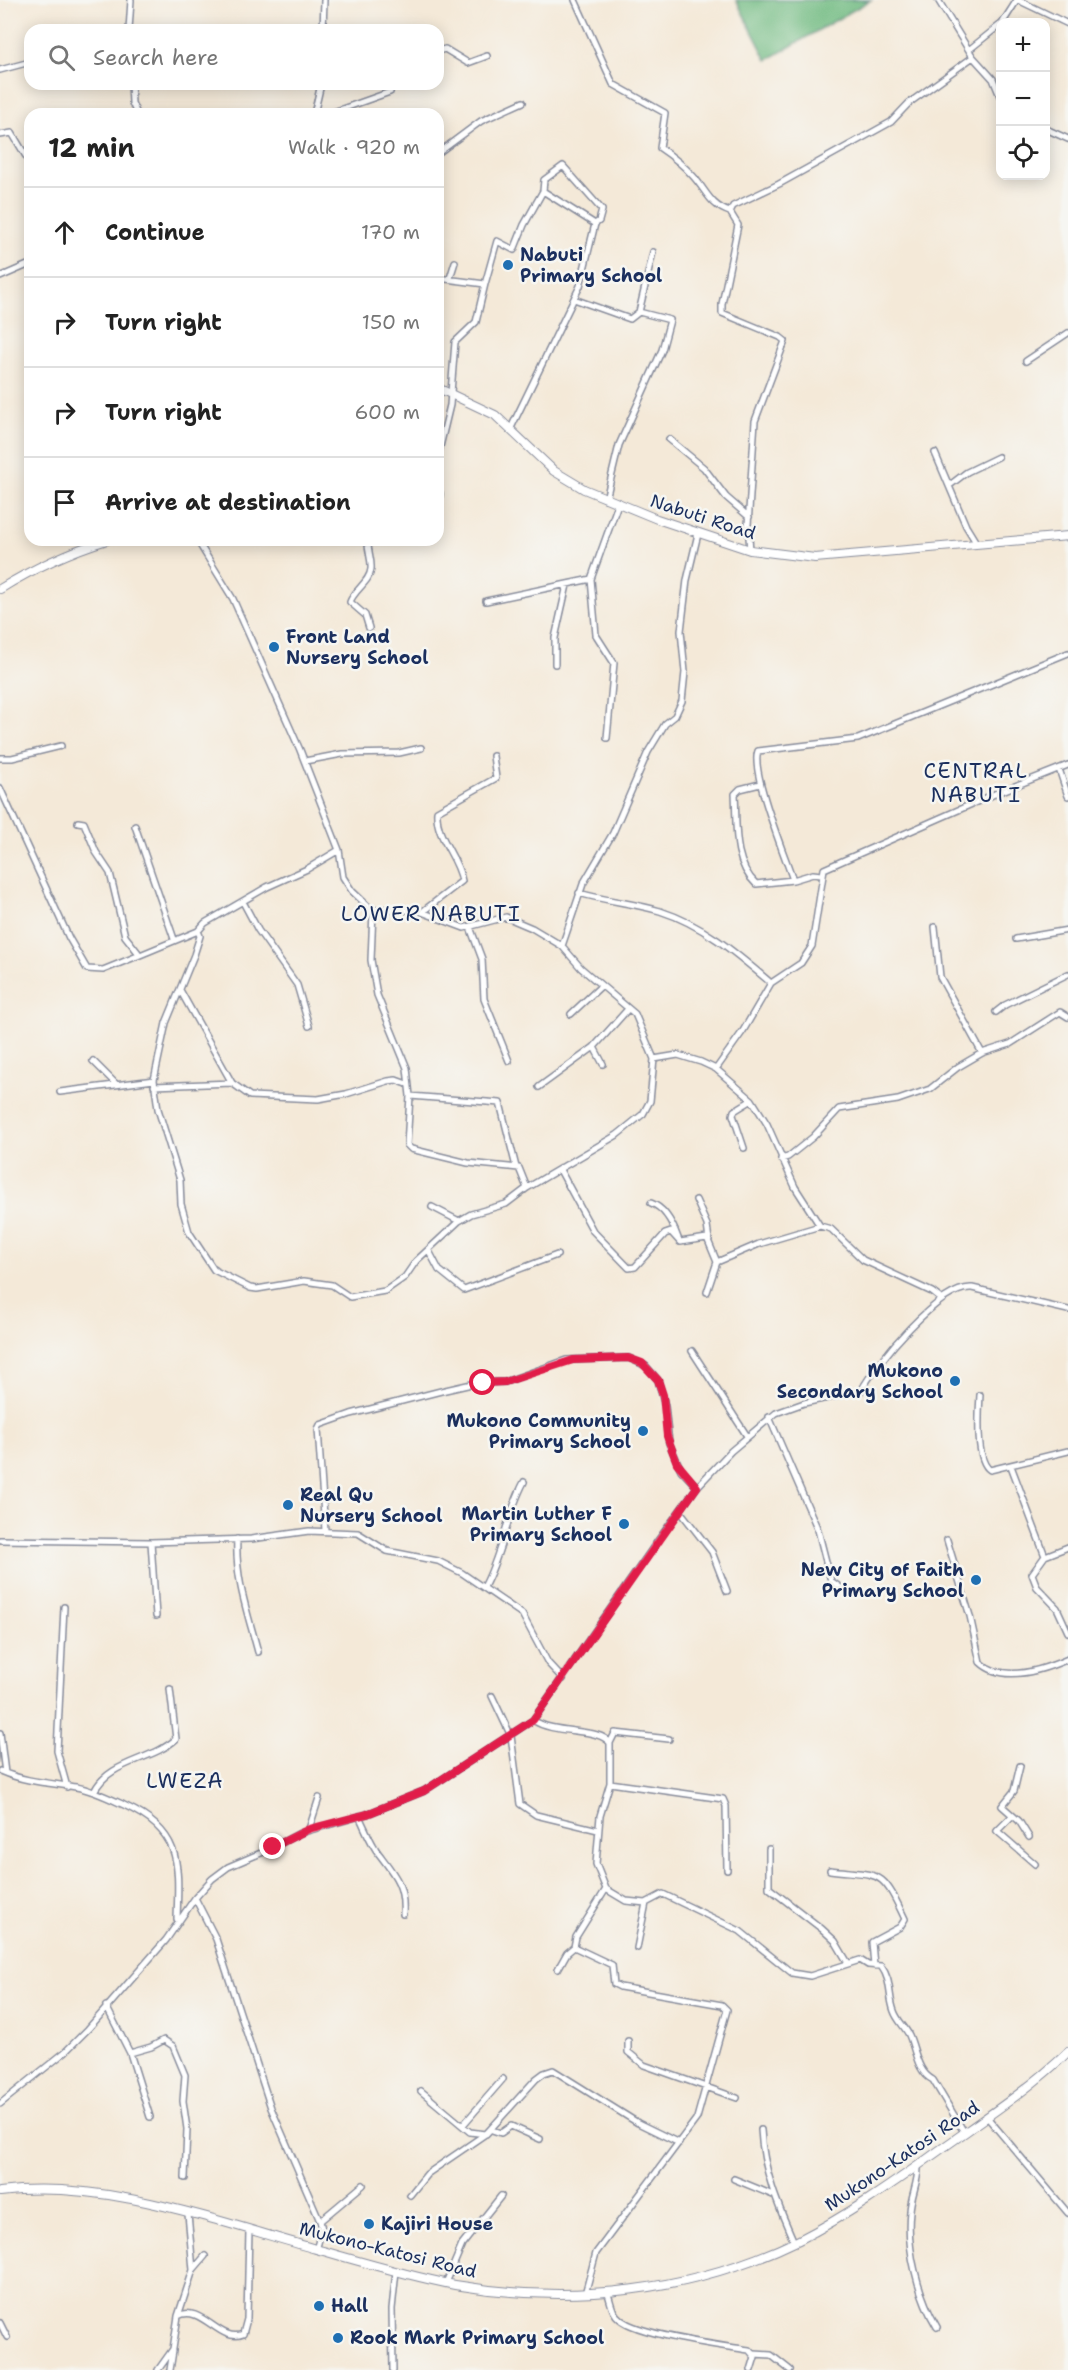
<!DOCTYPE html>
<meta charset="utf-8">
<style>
:root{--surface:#fff;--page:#f6f6f6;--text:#222;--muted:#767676;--line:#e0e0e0}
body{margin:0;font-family:"Shantell Sans",sans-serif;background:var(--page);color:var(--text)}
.controls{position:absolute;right:18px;top:18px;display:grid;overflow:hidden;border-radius:12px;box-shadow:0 3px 15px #0003}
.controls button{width:54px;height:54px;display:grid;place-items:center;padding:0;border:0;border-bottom:2px solid var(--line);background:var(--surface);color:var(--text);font:30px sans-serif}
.stop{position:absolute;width:18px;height:18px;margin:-14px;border:4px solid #e11d48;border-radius:50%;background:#fff}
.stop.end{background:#e11d48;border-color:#fff;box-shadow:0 2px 6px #0008}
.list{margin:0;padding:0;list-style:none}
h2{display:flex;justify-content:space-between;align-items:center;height:78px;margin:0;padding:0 24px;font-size:26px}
h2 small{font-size:20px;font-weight:400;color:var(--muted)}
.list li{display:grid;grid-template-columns:39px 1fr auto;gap:18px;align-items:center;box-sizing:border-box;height:90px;padding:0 24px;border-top:2px solid var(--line)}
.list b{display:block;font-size:22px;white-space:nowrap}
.list em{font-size:20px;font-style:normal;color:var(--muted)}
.icon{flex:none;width:33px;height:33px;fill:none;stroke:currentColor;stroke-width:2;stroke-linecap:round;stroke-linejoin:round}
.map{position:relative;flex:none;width:1068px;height:2370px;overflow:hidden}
.search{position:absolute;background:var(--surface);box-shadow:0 3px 15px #0003;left:24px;top:24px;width:420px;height:66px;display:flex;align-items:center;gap:15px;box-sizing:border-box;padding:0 21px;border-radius:18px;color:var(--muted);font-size:22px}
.panel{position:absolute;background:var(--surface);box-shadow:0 3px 15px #0003;left:24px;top:108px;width:420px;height:438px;border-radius:18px}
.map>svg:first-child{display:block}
</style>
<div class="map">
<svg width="1068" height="2370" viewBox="0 0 1068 2370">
<rect width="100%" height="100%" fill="#f6f6f2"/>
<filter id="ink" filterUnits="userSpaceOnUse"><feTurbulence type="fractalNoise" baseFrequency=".0167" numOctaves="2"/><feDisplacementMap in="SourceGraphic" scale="12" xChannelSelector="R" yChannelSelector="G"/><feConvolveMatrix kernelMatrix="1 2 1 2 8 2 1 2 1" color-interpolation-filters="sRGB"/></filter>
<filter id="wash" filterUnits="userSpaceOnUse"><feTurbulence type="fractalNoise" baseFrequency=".008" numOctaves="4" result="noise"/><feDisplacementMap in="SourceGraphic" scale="24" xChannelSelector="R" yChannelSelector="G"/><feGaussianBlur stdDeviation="1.35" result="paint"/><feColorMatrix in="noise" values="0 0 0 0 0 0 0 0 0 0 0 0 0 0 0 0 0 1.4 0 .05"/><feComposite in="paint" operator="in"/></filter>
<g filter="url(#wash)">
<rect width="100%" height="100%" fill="#f4e9d8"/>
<path fill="#73bc83" stroke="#477670" stroke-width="1.5" d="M736,0H871L767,60Z"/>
</g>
<g filter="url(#ink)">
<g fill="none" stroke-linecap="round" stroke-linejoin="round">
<defs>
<path id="street" d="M575,0L613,84L665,113L660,148C672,156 684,166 693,176C706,190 710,206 730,212L738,225L722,304V313L780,337L785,341L755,421L748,525L750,550
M938,0L973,57L993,79L1000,96
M1018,0L1068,24
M1003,22L1017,0
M129,30L131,0
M323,30L324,0
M970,49L1000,25
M438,51L445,49L468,63L487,56
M0,70L30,62
M131,84L132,103L137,114
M314,114L321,84
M328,114L390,92
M1046,129L1068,139
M0,135L12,133L30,163
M438,153L481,121L523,102
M730,212L733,206L779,184L891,122L909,103L973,57
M0,277L30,264
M438,278L485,284L476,322L455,342L450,405L438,455
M450,278L455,262
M485,284L497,241L514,250L524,225L543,191
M574,299L630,319L639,312L670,320L662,350L619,445L606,499
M639,312L653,252
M1026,361L1068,333
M511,428L580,286L595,224L543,191L544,180L563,166L602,210L599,221L595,224
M669,439L704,468L726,497L749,517
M935,453L966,526L977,544
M950,485L967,472L998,457
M438,487L440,494L438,504
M197,540L233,599L300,750L339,850L343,877L352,891L373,911L383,909L419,911L464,928L506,917L532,928L562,946L581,968L635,1014L654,1059L650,1101L643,1114L617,1135L527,1188L506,1204L471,1214L459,1221L416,1261L405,1277L385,1291L350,1297L332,1285L304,1281L257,1289L250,1288L214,1270L189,1232L181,1204L180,1180L158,1109L154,1080L166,1023L194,955L200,936L198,931L205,923L267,887L307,869L339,850
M368,540C367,550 372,559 371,569C370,582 354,590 350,602L365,615L369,628
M486,601L591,579
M555,664V638L567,585
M607,738L614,663L596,635L591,579L618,504
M0,758H12L61,746
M305,761L342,754L399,753L421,748
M1059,769L1068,796
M760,784L740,789L735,794C737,824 732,861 756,884L793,880
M0,788L69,938L87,969L103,970L140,955
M78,822L84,823L96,852L110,873L125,936L140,955L198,931
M135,826L174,939
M821,875L813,874L793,880C785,856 750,771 758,751L858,739L1068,653
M579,893C606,901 633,903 660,911C704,925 737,954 771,983
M243,902L258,930L297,985L309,1026
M373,911L371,960L377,995L407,1068L410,1096L407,1145L411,1149L468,1163L519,1168L527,1188
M422,912L462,881C458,856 435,838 437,811L496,778L493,756
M470,927L482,959L484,999L509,1061
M1016,939L1068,930
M562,946L583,884L613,833L648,752L665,724L675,716L682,701L685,672L681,631L687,580L698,534
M180,990L232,1083L250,1096L318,1099L346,1094L388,1081L396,1080L407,1084
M996,1012L1005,1005L1068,974
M571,1014L601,986
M594,1047L603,1064
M982,1053L1010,1044L1060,1012L1068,1017
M654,1059L678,1055L701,1062L716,1069L752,1100L767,1124L795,1187L820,1226L831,1229L863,1260L932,1292L941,1299
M93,1061L116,1084
M716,1069L743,1031L771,983L801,963L812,946L824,869L997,793L1068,765
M154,1086L232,1083
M539,1087L594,1047L628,1009
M60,1092L154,1080
M410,1096L500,1103L516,1167
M744,1148L733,1115L734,1111L752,1100
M781,1159L788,1157L813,1137L839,1109L898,1100L930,1089L958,1067L982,1053L940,977L935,927
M560,1170L593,1231L629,1268L635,1267L665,1234L671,1232L680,1242L707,1238L717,1262L759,1244L820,1226
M696,1200L707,1225L709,1240
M651,1203C665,1208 673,1224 678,1238
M432,1207L459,1221
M429,1251L439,1270L464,1290L557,1255
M707,1292L717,1262
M692,1351L747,1436
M980,1395C979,1412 975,1460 990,1470L1068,1451
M769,1417L818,1530L831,1581L841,1588
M1011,1466L1045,1556
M680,1511L712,1552L727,1591
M325,1530L318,1429L320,1425L351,1414L441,1391L476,1383L505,1382L566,1360L629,1358L646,1366L658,1380L665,1406L669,1443L681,1470L697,1487
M237,1539C235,1579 248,1614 258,1652
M0,1540L151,1542L251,1539L309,1531L358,1533L387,1551L438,1561L462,1573L522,1614L548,1663L563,1679
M947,1540L970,1616L980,1662C1003,1684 1043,1670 1068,1659
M151,1542L156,1616
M1068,1547L1045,1556L1032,1574L1037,1587L1057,1608L1068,1632
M484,1587C502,1554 506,1516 524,1482
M64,1607L57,1751L67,1787
M492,1696L511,1736L520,1804L536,1815L598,1830
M533,1720C554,1735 600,1727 610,1743V1783L600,1816L596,1864L606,1889L626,1901L646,1903L663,1894L740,1931L792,1973L810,1976L860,1960L868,1965L881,1966C892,1981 888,1995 894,2011C897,2020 905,2027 909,2035C916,2051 917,2072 933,2080L964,2132
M0,1733L5,1773
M610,1743L615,1733L669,1739
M1020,1766L1014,1791L1002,1806L1019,1821L1029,1837
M0,1771C25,1782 50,1783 76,1787C93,1790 109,1798 124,1805C182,1832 179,1861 177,1919
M610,1783L723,1799L726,1806L727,1870
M94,1792C108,1761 152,1761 176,1739L170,1689
M359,1816C365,1828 371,1844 379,1854C395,1875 405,1886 403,1914
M1012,1816L997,1831L1035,1864
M309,1829L319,1798
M769,1849V1888L822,1929L835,1941L848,1963
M830,1870C882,1876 881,1868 905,1919L900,1927L872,1942L874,1966
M195,1898L216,1939L271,2108L320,2221L322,2229L316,2250
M637,1948L646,1903
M558,1969L567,1953L574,1947
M106,2006L130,2053L150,2117
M628,2041V2052L644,2065L737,2098
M130,2053L151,2047L164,2040L173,2046L185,2075L183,2101L187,2129L185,2178
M421,2091L470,2132L486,2134L536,2079L544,2073L553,2070L638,2123L679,2143
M0,2104L65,2052L88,2029L166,1940L195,1898L212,1879L228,1867L268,1850L300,1833L367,1814L424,1791L533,1720L659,1539L697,1487L731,1451L776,1413L804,1403L861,1391C876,1363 939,1286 972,1288L1068,1310
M987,2117L1068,2213
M463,2125L503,2079
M492,2130L501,2133L511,2126L540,2139
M761,2130C763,2170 778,2206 794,2242
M918,2165C919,2181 911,2195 910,2211C906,2247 918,2296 937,2327
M734,2179L773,2195
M410,2195L427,2174L484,2135
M188,2214L193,2270
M320,2221L363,2185
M446,2283L462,2245L501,2196
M585,2294L596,2253L697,2118L727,2010L722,2005L620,1987L614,1984L612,1965L574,1947L576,1937L606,1889
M608,2294C611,2303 612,2313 620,2319C638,2335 723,2346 749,2350L755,2357L751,2370
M178,2316L193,2270L205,2256
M0,2323L7,2337
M754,2354L771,2355L790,2370
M158,2370L173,2349L178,2316C201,2303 220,2344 243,2334L247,2319L249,2230
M170,2370L173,2351
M393,2370L392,2309L396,2271"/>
<path id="secondary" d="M438,388L495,415L554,471L584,489L657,519L750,550L815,558L1068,536
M0,589C34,568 68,552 107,540
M0,2192C105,2179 216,2221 316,2249C362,2262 408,2276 455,2285C571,2305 693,2292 799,2240C846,2216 888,2187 930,2157C977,2123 1027,2092 1068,2052"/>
</defs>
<use href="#street" stroke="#888c9b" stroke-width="8"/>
<use href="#secondary" stroke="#888c9b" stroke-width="10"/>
<use href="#street" stroke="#fff" stroke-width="5"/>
<use href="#secondary" stroke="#fff" stroke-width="8"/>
</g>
</g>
<g fill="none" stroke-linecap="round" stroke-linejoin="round" filter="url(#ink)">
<path stroke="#e11d48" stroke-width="8" d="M273,1847L309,1829L367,1814L424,1791L533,1720L697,1487L677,1463L667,1436L663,1395L658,1380L642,1363L628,1358L573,1360L505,1382L483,1383"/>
</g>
<g fill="#1f6fb2" stroke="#f6f6f2" stroke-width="2">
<circle cx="508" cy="265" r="6"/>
<circle cx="274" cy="647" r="6"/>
<circle cx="955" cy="1381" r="6"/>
<circle cx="643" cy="1431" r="6"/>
<circle cx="288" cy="1505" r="6"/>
<circle cx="624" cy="1524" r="6"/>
<circle cx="976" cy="1580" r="6"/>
<circle cx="369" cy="2224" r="6"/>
<circle cx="319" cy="2306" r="6"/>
<circle cx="338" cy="2338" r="6"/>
</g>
<g text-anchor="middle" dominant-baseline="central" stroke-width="5" stroke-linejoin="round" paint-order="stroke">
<g font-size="18" font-weight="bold" fill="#1b2f5e" stroke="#f6f6f2" text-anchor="start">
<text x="520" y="255">Nabuti<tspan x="520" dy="21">Primary School</tspan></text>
<text x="286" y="637">Front Land<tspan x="286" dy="21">Nursery School</tspan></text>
<text x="943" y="1371" text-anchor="end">Mukono<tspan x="943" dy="21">Secondary School</tspan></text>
<text x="631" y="1421" text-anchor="end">Mukono Community<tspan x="631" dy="21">Primary School</tspan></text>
<text x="300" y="1495">Real Qu<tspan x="300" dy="21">Nursery School</tspan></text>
<text x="612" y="1514" text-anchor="end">Martin Luther F<tspan x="612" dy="21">Primary School</tspan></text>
<text x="964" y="1570" text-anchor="end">New City of Faith<tspan x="964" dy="21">Primary School</tspan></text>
<text x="381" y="2224">Kajiri House</text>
<text x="331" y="2306">Hall</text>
<text x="350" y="2338">Rook Mark Primary School</text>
</g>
<g font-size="18" fill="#1b2f5e" stroke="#f6f6f2">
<text transform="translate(703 517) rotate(18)">Nabuti Road</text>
<text transform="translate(902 2156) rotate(-34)">Mukono-Katosi Road</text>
<text transform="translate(388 2250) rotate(14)">Mukono-Katosi Road</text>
</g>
<g font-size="21" letter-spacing="1.5" fill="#1b2f5e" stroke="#f6f6f2">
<text x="976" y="771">CENTRAL<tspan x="976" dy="24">NABUTI</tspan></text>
<text x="431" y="914">LOWER NABUTI</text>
<text x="185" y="1781">LWEZA</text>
</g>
</g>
</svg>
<div class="controls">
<button>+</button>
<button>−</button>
<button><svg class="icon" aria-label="locate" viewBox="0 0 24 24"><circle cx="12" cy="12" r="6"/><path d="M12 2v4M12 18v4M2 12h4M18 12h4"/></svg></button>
</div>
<div class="stop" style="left:483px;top:1383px"></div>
<div class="stop end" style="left:273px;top:1847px"></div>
<div class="search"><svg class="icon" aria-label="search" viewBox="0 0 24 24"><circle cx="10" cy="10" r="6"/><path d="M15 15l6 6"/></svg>Search here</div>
<section class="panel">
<h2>12 min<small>Walk · 920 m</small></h2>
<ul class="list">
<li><svg class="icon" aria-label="ahead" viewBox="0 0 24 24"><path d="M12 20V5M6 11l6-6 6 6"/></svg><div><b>Continue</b></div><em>170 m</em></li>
<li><svg class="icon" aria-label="right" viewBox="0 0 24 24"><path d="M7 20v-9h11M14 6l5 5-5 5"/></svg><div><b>Turn right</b></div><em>150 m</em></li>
<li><svg class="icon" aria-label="right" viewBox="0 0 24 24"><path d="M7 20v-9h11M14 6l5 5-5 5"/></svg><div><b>Turn right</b></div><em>600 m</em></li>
<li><svg class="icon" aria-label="arrive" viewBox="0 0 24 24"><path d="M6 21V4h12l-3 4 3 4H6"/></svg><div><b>Arrive at destination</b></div></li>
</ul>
</section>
</div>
